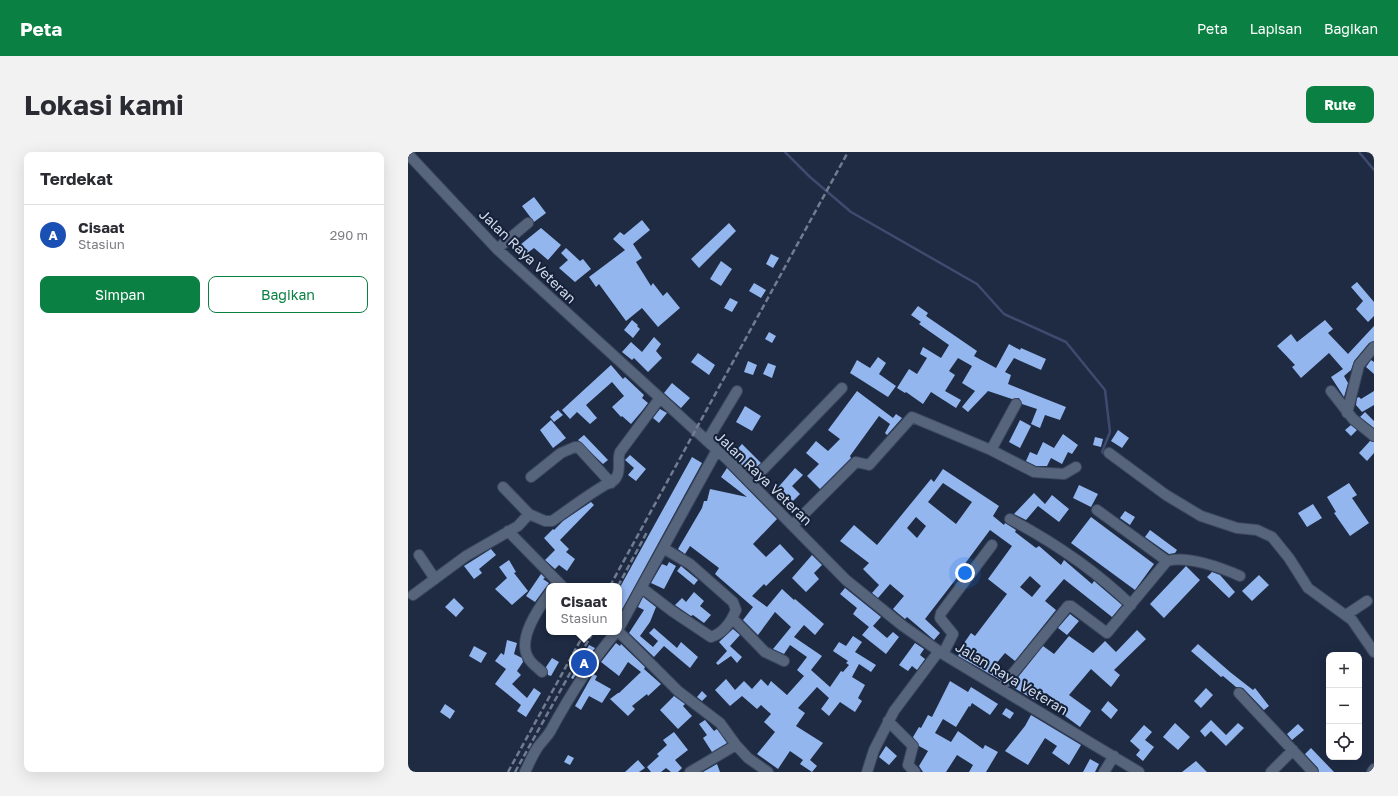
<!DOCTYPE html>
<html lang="id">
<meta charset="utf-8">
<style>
:root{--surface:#fff;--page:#f2f2f3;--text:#2b2b33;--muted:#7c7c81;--line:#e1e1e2;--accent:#0b8043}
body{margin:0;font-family:"Golos Text",sans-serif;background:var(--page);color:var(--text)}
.controls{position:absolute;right:12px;bottom:12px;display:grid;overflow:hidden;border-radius:8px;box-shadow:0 4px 16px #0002}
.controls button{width:36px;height:36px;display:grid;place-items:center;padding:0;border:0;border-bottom:1px solid var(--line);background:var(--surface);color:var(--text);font:20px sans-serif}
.you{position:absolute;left:557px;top:421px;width:14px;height:14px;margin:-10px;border:3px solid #fff;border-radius:50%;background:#1a73e8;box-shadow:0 0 0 6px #1a73e833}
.badge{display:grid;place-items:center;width:26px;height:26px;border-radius:50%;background:var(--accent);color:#fff;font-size:13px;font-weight:700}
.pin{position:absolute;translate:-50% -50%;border:2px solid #fff;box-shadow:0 1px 4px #0006}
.popup{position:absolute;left:138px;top:431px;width:76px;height:52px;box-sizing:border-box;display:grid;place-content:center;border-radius:8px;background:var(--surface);filter:drop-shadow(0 1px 3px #0005);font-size:13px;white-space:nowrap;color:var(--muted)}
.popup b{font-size:15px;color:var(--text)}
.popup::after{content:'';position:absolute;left:50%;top:100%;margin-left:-8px;border:8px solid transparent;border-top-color:var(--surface)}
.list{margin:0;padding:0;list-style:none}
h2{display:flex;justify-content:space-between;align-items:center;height:52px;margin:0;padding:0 16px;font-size:17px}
h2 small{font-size:13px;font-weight:400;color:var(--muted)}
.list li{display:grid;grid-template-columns:26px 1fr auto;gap:12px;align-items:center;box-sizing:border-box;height:60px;padding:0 16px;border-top:1px solid var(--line)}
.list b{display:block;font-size:15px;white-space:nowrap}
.list p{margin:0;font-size:13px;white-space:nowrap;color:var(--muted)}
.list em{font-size:13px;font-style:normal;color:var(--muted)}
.actions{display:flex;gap:8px;padding:12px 16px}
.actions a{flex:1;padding:9px 0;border:1px solid var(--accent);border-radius:8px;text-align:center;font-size:14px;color:var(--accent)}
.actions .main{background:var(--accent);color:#fff}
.icon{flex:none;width:22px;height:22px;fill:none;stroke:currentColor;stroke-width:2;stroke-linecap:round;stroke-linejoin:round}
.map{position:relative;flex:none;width:966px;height:620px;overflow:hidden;border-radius:8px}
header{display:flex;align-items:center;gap:24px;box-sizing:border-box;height:56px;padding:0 20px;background:var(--accent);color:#fff}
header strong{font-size:19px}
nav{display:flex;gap:22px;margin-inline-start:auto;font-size:14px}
.intro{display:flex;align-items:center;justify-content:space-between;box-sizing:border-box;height:96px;padding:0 24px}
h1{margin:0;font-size:28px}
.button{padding:10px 18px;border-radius:8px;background:var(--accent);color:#fff;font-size:14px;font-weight:700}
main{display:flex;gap:24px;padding:0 24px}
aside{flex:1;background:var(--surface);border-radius:8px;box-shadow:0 4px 16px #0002}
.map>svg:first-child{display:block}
</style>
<header>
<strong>Peta</strong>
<nav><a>Peta</a><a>Lapisan</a><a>Bagikan</a></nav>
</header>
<div class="intro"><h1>Lokasi kami</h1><a class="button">Rute</a></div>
<main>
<aside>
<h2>Terdekat<small></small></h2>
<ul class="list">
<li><span class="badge" style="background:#1a4fb4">A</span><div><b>Cisaat</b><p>Stasiun</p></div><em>290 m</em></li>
</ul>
<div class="actions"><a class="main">Simpan</a><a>Bagikan</a></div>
</aside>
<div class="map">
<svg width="966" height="620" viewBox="0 0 966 620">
<rect width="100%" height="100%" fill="#1e2b43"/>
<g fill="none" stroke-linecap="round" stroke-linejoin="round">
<path stroke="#3f4a6f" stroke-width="2.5" d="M377,0L402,25L443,60L569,132L596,162L658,190L697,238L702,280L694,300L699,304
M951,0L966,18
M912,450L921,457"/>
</g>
<path fill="#94b6ef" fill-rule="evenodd" d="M126,45L138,61L126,70L114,54Z
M234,68L242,78L225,92L234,106L228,110L243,134L245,131L255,144L259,140L272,156L250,175L234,156L218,169L191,132L188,135L181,125L217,98L205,87L212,80L216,83Z
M321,71L328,79L291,116L283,107Z
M133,76L153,93L140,108L126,96L118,102L112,93Z
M158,96L172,109L175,107L183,117L167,130L151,116L160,108L153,101Z
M363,102L371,106L365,116L358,112Z
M313,109L324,117L313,134L302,127Z
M949,130L966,150V164L960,170L948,157L955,149L943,135Z
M346,131L358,138L353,146L341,139Z
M322,146L330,150L324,160L316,156Z
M510,154L520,161L518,164L569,199L566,204L588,216L601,192L612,198L613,196L638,207L633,218L606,206L597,220L603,223L600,232L658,255L652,268L637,263L632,276L623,272L629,257L614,252L611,246L604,247L580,239L560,260L554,255L567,239L554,231L564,214L550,206L541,219L547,223L537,239L553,248L548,256L523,240L515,252L498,240L497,241L489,236L501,217L509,222L519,206L512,202L515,195L533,206L541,193L511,172L513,170L503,163Z
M224,168L230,173L229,174L232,177L225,186L216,178Z
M917,168L925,177L920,181L940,202L966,174V189L961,191L946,209L943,218L936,224L940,231L936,245L923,225L935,217L921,201L893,226L884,215L887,213L869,194L883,182L889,190Z
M361,180L368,184L364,191L357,187Z
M246,185L253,192L248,199L254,206L240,220L226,206L224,208L214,200L223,190L234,200Z
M290,201L307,213L301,223L283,210Z
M470,205L478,211L471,222L488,234L480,245L442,221L449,208L462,216Z
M963,208L966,210V222L958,215Z
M340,209L349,213L345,223L336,220Z
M360,211L368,214L364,226L355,222Z
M203,213L215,227L217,225L236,243L234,246L240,251L234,259L223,272L214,264L213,265L204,255L216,244L204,230L178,253L189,266L182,272L169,260L162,267L154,258Z
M264,231L282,246L273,256L256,241Z
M449,239L485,266L488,262L494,266L479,283L477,281L482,272L471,264L442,304L443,306L412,337L399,324L411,312L398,301L408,289L420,299L432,287L420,278Z
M966,239V253L954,260L948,253L949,246L951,245L953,247Z
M337,254L353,264L344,279L328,270Z
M252,257L259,261L251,271L245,266Z
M150,258L155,263L146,270L142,265Z
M957,260L966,269V276L952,265Z
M143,268L158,286L145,296L132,278Z
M612,268L623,274L612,296L601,290Z
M943,273L949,278L943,284L937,278Z
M710,278L721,286L714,296L703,289Z
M655,282L670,293L664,302L660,300L654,312L643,306L639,314H628L618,309L622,300L629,303L635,290L646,296Z
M176,283L200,308L195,312L170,288Z
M687,285L695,287L693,295L685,293Z
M962,289L966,290V301L959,309L951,301Z
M334,292L353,311L342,321L324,303Z
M222,303L238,317L228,329L220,323L226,316L217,308Z
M284,305L294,311L211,463V437Z
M319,316L369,367L345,392L358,405L372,392L386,407L358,434L356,432L344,444L359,455L374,437L386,448L387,447L416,472L407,483L396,473L386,485L414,504L403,518L422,535L433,519L435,520L441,513L438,511L440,509L425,499L431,490L438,494L445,484L454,490L447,500L468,513L463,520L451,512L444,525L457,533L450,546L454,549L447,560L432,550L421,564L413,557L421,546L409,535L390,556L397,561L388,574L415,591L402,608L409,614L404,620L392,612L395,608L382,599L370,617L349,602L367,580L356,570L363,562L353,553L349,557L334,544L322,554L307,538L318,527L327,538L336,529L344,537L353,527L360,534L363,529L379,543L396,524L389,518L399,505L382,493L376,502L365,497L383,475L367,460L350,483L335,468L345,455L307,422L311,416L282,394L277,402L270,397L294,356L296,349H299L302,337L339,345L313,325Z
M387,316L395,323L384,334L392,342L380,354L374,349L376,347L367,339Z
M535,317L591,354L585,364L596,373L597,371L608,378L607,380L628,396L631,394L653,413L656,408L684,432L686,429L714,453L704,465L656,427L637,449L648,458L607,509L597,501L586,514L597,521L592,528L568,514L550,504L557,492L556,491L563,481L567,484L599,442L580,427L604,394L582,378L556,413L558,414L517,467L532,481L526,488L499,465L497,467L485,457L496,444L482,432L470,446L464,441L471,433L455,417L461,411L432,389L446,373L469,393L523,327L526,330ZM535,331L564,350L548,372L520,350ZM508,365L518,374L509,386L499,376ZM622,424L633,434L624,445L612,435Z
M941,331L949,343L944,346L961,371L942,384L926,361L928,360L919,345Z
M671,333L690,342L683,355L665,346Z
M626,341L637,352L644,343L661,357L651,370L630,354L618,368L606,362Z
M183,350L186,353L152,388L161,397L158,400L167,407L159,419L151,413L147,417L137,408L147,398L136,386L145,377L146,378L155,369Z
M905,352L914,366L899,375L890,361Z
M717,359L727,365L722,373L712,366Z
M683,365L746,412L727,438L663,391Z
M742,378L769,398L767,401L761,402L737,385Z
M83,397L88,403L71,417L74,421L66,427L56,414Z
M404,403L414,413L406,421L411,427L398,440L384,426Z
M101,408L108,420L106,421L120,439L104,453L87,437L99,426L91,415Z
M261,410L268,414L256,437L243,431L254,412L259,414Z
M273,414L290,428L286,433L269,419Z
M778,414L792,428L756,466L742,452Z
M804,420L812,423L827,440L821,446L799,425Z
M133,422L137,426L135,427L141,431L127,450L118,444Z
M851,423L861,433L844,449L834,439Z
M437,436L473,465L465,474L479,486L485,480L491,485L478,502L454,483L461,475L445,462L449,456L432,442Z
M286,440L296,449L292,454L303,463L296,471L285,463L283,464L267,453L274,446L278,450Z
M235,445L248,455L242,470L232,484L245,495L250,489L241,481L246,476L269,496L273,490L290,505L282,516L256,494L246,505L221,481L236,458L230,455Z
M46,446L56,456L48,465L37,455Z
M662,462L671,469L659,483L650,476Z
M325,477L332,483L322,494L334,505L329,511L323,504L310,513L308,511L319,499L311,490Z
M729,478L738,487L706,518L712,523L703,535L683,517L661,543L683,559L672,575L653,561L657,556L638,541L630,550L603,534L635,494L646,502L661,484L685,501L697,489L708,500Z
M99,488L109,491L106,502L114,506L115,510L109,519L113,523L104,532L119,546L126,536L133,541L118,565L109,559L113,553L87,532L98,517L87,509L93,501L96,503Z
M208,491L212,494L213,492L237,515L236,517L253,532L240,544L239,542L224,554L227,557L220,564L202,547L210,541H211L233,520L220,510L211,524L193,510Z
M507,491L516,497L512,503L517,507L509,518L504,514L500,519L491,513Z
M790,492L822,520L845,538L847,536L861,554L856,558L835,536L828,535L815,524L813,525L783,499Z
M181,493L187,496L165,527L163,526Z
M66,494L79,501L73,511L61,504Z
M144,506L151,510L143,524L140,523L138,515Z
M185,522L189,524L187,528L203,537L194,551L181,544L173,558L167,554Z
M542,529L560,540L563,535L590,552L582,563L564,551L562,555L561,554L548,575L535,567L527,581L543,590L550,579L575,597L577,593L590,600L578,620H561L565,613L549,603L538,620H515L511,614L520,599L511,594L505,585L511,575L513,576L520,563L524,565Z
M798,536L805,543L793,556L786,549Z
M294,539L299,544L294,549L289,545Z
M266,544L277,552L275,554L284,564L270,577L252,558Z
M700,549L710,558L703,567L693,558Z
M37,552L47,559L42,567L32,560Z
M598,556L606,561L602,567L594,562Z
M623,563L673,593L661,613L644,601L649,594L637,586L620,613L597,599L617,574Z
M297,568L306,579L309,577L319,591L304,600L295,586L299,583L291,572Z
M803,568L818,583L830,571L836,576L818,594L803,579L797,585L792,579Z
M767,571L782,585L770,598L755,585Z
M890,572L896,578L884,588L879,582Z
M736,573L744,580L737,588L746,595L735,609L728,603L732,598L722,589Z
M266,580L280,598L267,608L274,616L270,620H263L258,616L253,620H243L239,615L251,604L249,602L259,593L255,588Z
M478,594L489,604L481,613L471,605Z
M903,596L926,620H911L910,616L897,602Z
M160,603L166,606L162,613L156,610Z
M682,607L691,612L687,620H675Z
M230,608L237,616L231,620H217Z
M788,609L799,620H774Z
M309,612L312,620H295Z"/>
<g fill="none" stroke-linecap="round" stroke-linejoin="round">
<defs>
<path id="minor" d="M0,2L89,97L320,308L438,428L495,474L535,502L731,620
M89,97L120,71
M923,239L945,267L966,284
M939,261L951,213L966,195
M299,289L329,239
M583,298L608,252
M701,301L758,343L793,364L829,376L849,378L864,385L881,406L900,436L944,468L966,500
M123,325L153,301L167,295H170L203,331
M342,331L434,236
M95,335L121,362
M689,358L759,409
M602,367C647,391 687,418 723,453
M385,373L448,310L461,313L504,265L583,298L626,320L656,322L668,315
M100,379L154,434
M11,403L27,427
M234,436L264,459L303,485C316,481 323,470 328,458L325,450L282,412L255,396
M5,443L58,404L110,374L121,362L137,369H144C162,357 178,344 197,333C202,331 207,329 209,324C213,317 209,307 212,300L252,246
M938,463L959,449
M324,466L357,500L376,509
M211,476L309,298
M211,480L270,539L312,571L328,593L340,606L360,620
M535,502L545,482L532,466L533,461L584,393
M134,520C130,516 124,512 121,507C108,488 130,457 141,442
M593,536L660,454H663L699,481L759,409C779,403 814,416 832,424
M831,541L905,620
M480,569L505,594L500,613L507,620
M117,620C121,612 125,602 130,595C134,589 140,584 143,578C162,543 183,510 208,480
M282,620L328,593
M459,620L466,598L486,559L531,499
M696,620L706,604
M863,620L885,598
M964,620L966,617"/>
</defs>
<use href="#minor" stroke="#3b475e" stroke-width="12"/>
<use href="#minor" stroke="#57657c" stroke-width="10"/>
<path stroke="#717c90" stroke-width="2.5" stroke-dasharray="6 3" stroke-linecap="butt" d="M202,434L440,0
M210,434L239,380
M100,620L177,480
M107,620L185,480"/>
</g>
<g text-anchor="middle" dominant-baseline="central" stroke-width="4" stroke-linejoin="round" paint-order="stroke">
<g font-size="14" fill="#d1daea" stroke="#142138">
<text transform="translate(120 104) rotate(44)">Jalan Raya Veteran</text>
<text transform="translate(356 326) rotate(44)">Jalan Raya Veteran</text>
<text transform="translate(604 526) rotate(31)">Jalan Raya Veteran</text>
</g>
</g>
</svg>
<div class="controls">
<button>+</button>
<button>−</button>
<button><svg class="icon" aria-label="locate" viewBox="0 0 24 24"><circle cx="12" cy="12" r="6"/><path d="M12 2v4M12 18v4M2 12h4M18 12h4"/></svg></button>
</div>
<div class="you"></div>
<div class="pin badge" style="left:176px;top:511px;background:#1a4fb4">A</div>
<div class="popup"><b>Cisaat</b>Stasiun</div>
</div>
</main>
